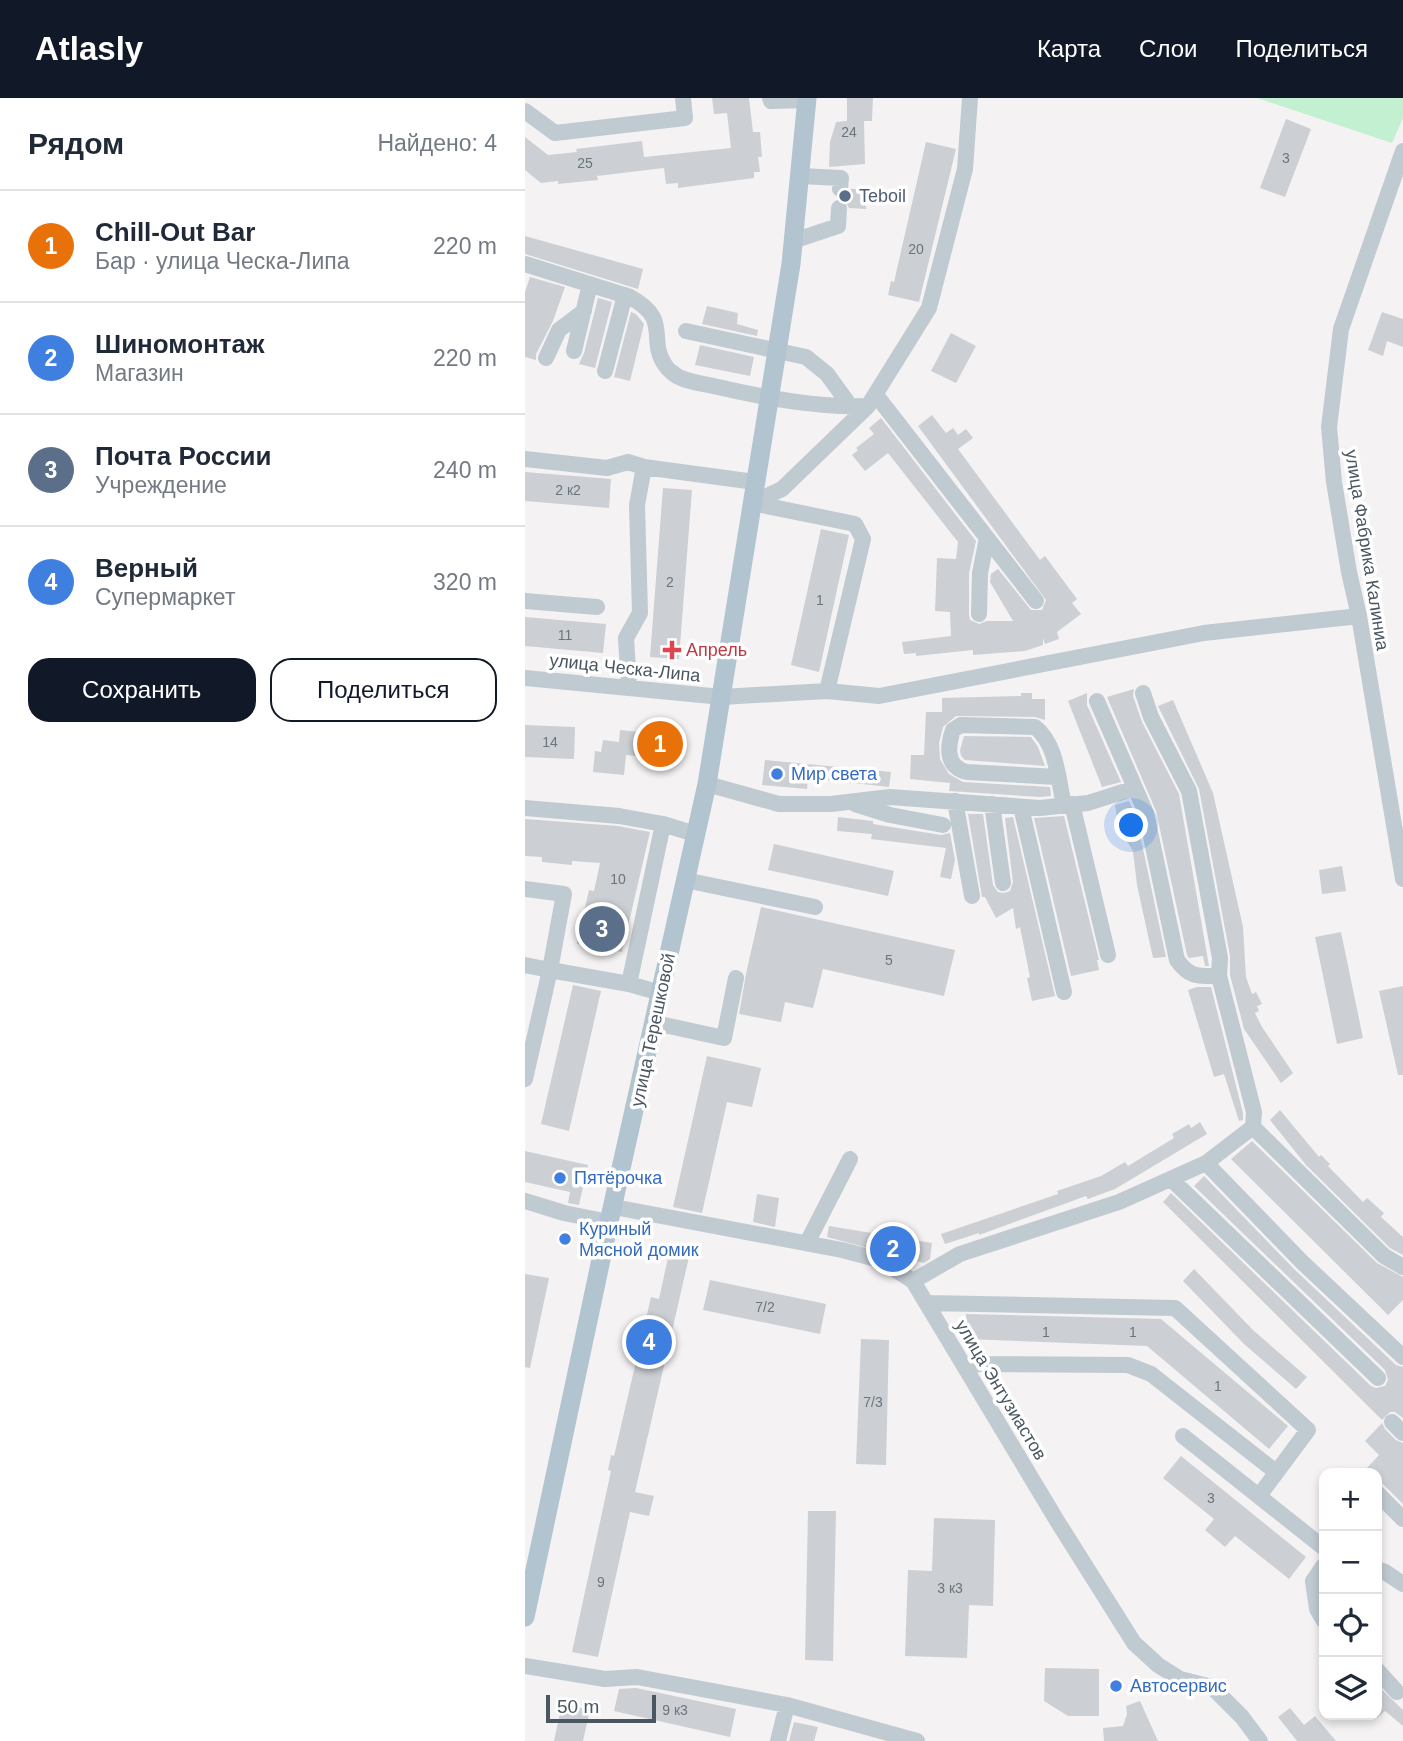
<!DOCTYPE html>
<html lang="ru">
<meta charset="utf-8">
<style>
:root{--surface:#fff;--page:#f6f6f7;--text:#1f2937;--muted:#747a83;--line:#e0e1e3;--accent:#111827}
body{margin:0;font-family:Arial,sans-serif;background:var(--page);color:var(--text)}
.controls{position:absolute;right:21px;bottom:21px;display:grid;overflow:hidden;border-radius:14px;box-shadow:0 4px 10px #0003}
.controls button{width:63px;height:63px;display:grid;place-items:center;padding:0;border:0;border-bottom:2px solid var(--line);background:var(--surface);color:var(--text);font:35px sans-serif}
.scale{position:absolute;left:21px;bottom:18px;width:110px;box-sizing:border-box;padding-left:7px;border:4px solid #4a5760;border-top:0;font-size:19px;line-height:24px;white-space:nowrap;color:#4a5760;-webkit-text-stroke:5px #fff;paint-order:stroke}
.you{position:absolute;left:607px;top:728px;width:24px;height:24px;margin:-18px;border:5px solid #fff;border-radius:50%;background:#1a73e8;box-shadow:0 0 0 10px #1a73e833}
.badge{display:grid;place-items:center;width:46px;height:46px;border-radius:50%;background:var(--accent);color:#fff;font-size:23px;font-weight:700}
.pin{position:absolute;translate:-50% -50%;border:4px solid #fff;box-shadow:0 2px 7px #0006}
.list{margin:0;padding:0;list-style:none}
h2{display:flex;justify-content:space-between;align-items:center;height:91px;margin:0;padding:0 28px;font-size:30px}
h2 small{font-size:23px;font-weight:400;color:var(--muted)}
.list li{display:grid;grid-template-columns:46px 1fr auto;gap:21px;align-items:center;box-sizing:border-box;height:112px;padding:0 28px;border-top:2px solid var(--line)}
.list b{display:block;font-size:26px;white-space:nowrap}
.list p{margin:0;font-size:23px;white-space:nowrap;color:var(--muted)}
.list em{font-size:23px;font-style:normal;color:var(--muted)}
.actions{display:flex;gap:14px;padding:21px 28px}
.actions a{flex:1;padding:16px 0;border:2px solid var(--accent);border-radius:21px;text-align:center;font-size:24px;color:var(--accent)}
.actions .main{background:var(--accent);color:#fff}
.icon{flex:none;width:38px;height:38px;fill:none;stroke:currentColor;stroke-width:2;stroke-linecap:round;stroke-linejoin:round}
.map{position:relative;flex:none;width:878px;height:1643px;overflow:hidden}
header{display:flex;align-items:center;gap:42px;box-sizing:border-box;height:98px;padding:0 35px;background:var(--accent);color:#fff}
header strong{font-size:33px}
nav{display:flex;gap:38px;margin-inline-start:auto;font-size:24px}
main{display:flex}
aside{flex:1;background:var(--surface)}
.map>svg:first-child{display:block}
</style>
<header>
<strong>Atlasly</strong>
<nav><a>Карта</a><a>Слои</a><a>Поделиться</a></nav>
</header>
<main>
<aside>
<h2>Рядом<small>Найдено: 4</small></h2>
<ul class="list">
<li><span class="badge" style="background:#e8710a">1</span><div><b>Chill-Out Bar</b><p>Бар · улица Ческа-Липа</p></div><em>220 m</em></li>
<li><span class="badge" style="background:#3f7fe0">2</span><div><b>Шиномонтаж</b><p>Магазин</p></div><em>220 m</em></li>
<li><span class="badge" style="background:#5c6f8a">3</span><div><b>Почта России</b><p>Учреждение</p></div><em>240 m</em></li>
<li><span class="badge" style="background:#3f7fe0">4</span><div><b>Верный</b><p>Супермаркет</p></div><em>320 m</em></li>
</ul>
<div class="actions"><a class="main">Сохранить</a><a>Поделиться</a></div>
</aside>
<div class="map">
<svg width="878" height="1643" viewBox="0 0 878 1643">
<rect width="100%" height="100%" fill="#f4f2f3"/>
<path fill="#c2f0d1" d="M732,0H878V20L867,45Z"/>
<path fill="#ccd0d4" d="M187,0H224L228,34H235L237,59H233L235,74H229V80L153,90V85L141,86L139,70L72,78L73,82L33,86V83L16,85L0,72V39L23,57L52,54L51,51L117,43L119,59L206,50L202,15L189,16Z
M322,0H348L347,23H339L340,66L304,69L305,44L311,24L322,23Z
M761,21L786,31L760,99L735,90Z
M401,44L431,51L394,204L363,197L366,183L369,184Z
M326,91H342L341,111L324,110L319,101L323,98Z
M0,138L118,171L113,191L0,156Z
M5,179L40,189L28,223L11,256V262L0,259V194Z
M73,200L87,204L70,270L54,266L59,255Z
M182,208L213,215L212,226L233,232L232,238L177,226Z
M106,214L111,216L119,226L105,283L89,279Z
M857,214L878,221V249L862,243L858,258L843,252Z
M426,235L451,248L431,285L406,273Z
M175,247L229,259L225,278L170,267Z
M407,317L421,335L428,330L433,337L441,331L448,340L433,351L515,462L520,458L552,501L547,505L556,516L532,534L534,541L520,546L518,540V547L500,553L448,557V552L391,558V555L379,556L377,544L426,538L425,514L410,513L412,460L431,461L433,444L363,355L340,373L327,357L333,352L331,350L349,336L344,330L356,320L451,443L444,475V516L445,522L454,526L462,523H488L465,484L466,476L473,471L506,512H517L521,502L393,328Z
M0,374L86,381L84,410L0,403Z
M138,390L167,392L154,561L125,559Z
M296,431L324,437L294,574L266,567Z
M0,519L81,526L78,555L0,548Z
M609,591L608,598L617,624L654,696L684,868H680L678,858L664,860L662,857L631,713L582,599Z
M496,595H507V601H520V622L510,619L431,618L418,629L414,645L415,661L424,676L438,684L525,689L526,698L515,699L424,693L425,685L385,681L386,657H399L401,614H417V600L496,598Z
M562,595V607L596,684L577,689L543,603Z
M648,602L688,695L718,829L721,879L727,896L731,894L737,906L732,908L734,913L730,915L737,929L768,975L756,985L719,931L705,877V858L674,691L633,608Z
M0,627L50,629L49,661L0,659Z
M95,632L143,637L140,661L101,657L99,677L68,674L70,653L76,654L78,642L94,644Z
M439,638L506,639L513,649L520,668L440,662L436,658L435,652Z
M240,662L366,674L364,689L283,680L282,691L237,687Z
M604,703L611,718L641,859L628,860L612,787L608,753L594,731L590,707Z
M443,716H458L468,787L473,794L479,795L485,793L488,784L480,720L488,719L530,898L507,903L502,880L505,879L495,829L491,831L488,810L471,820L460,799H457Z
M539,718L574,862H572L574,872L546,878L509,720Z
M313,719L348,723V726L416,737L425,735L430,762L426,781L415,779L421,750L346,741L347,736L312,733Z
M0,721L93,728L125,734L97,854L52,846L64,792L69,793L75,765L47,763V767L17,764V759L0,758Z
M249,746L369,773L363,798L243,772Z
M817,768L821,793L797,796L794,772Z
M236,809L430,852L419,898L298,871L288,910L260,904L256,924L214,916L221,876Z
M816,834L838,940L812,946L790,839Z
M48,887L76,893L44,1033L16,1026Z
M878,888V977H873L854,893Z
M672,889H686L718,1015V1022L714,1023L699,976L689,979L663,892Z
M182,958L236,970L227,1009L202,1004L177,1115L148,1109Z
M755,1012L794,1059L796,1057L805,1066L803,1068L838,1104L842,1100L859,1115L856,1119L878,1139V1157L865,1150L781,1067L745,1022Z
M675,1024L682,1036L590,1091L563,1101L561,1098L454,1137V1135L420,1146L416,1136L533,1096L532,1093L576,1078L600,1064L603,1068L649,1040L647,1036L664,1026L666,1030Z
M727,1043L852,1165L878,1179V1202L863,1217L706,1061Z
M0,1053L63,1067L54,1107L43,1105L45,1094L0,1084Z
M679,1078L770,1172L871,1267L878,1269V1320L870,1314H865L857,1322L638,1104L646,1095L846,1288L851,1290L860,1288L863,1282L860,1272L669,1088Z
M232,1096L254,1100L250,1129L228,1124Z
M304,1128L407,1145L405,1161L399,1165L302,1139Z
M144,1155L164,1159L110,1394L129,1398L124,1418L105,1414L73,1559L47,1554L86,1373L83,1372L86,1357L89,1358L126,1199L134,1201Z
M669,1171L729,1233L782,1279L771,1291L719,1246L658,1183Z
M0,1176L24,1180L5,1270L0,1269Z
M185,1182L301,1206L295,1236L178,1212Z
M441,1216L636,1221L763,1328L744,1351L622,1248L440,1241Z
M336,1241L364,1242L361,1367L331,1366Z
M857,1325L860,1331L871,1342L878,1345V1406L852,1380V1375H847L842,1370L854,1357L840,1343Z
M656,1358L781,1459L764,1481L710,1438L700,1449L680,1432L689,1421L638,1380Z
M283,1413H311L308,1563L280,1562Z
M409,1420L470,1422L468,1508L444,1507L442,1560L380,1558L383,1472L407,1473Z
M520,1570L574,1571V1618H543L519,1603Z
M852,1587L878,1612V1628L860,1613L852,1620Z
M111,1590L211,1611L205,1639L89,1613L94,1591Z
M615,1603L633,1643H579L578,1630L598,1628L602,1616L601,1608Z
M37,1606L65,1612L58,1643H29Z
M765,1610L779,1627L790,1618L811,1643H772L753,1619Z
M269,1624L293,1629L289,1643H264Z"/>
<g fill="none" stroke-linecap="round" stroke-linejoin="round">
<path stroke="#c0cad1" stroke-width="16" d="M245,0L246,3L282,2
M0,13L30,35L160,20L158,0
M878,53L816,231L804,329L809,384L824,474L834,518L878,781
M275,78L316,80L315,91
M268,143L313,128L314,110
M0,166L105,199C147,222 122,240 140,267C143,272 151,278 156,280C168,285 181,286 193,289C241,300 294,310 343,308
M161,233L281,259L302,276L326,309
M49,253L65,186
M21,260L34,232L59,213
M80,273L100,197
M351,297L511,503
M0,361L82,370L103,364L119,369
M227,405L257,391L343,308L404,210L440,71L445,0
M227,405L330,426L338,441L302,593
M0,503L72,509
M454,516L455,475L462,440
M0,580L197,599L302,593L354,598L679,535L834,518
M104,590L101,540L115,515L112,407L119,369L230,384
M572,603L621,715L652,862C665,880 673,878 694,878
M532,679L442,674C421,669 422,650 428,632L436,627L510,629C532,646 533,682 539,707
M182,686L254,706H306L365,699L515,710L563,705L610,690
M430,703L447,798
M330,706L365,717L418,727
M467,706L478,785
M547,706L583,857
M496,709L539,894
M0,710L94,718L138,726L104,886
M138,726L170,736
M160,782L290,809
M0,791L39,796L25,872L0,867
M130,925L199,940L211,880
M0,981L25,872L104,886L136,895
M728,1029L859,1158L878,1169
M681,1065L777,1164L878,1259
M646,1081L853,1280
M0,1103L39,1115L84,1124
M89,1109L317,1152L355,1162L388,1183L534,1426L609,1545L633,1567L655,1581L687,1589L717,1619L735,1643
M282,1145L325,1061
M388,1183L435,1156L594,1104L681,1065L728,1029L729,1014L694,878L695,860L664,693L626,619L618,595
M402,1205L650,1210L783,1332L734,1398
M439,1266L603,1267L626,1276L751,1374
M867,1324L878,1335
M658,1338L799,1450
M852,1395L878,1421
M799,1467L788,1483L792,1511L799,1523
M852,1471L860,1474L878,1486
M0,1568L80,1581L112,1579L262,1607L392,1643
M852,1572L872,1594
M253,1643L262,1607"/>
<path stroke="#b2c4d0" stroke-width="19" d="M0,1519L84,1124L182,686L266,166L282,0"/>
</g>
<circle fill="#5c6f8a" stroke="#fff" stroke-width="2.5" cx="320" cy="98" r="7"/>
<path fill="#e0444e" stroke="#fff" stroke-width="2.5" d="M143.5 541.5h7v7h7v7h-7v7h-7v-7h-7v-7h7z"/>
<g fill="#3f7fe0" stroke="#fff" stroke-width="2.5">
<circle cx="252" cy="676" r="7"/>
<circle cx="35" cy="1080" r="7"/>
<circle cx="40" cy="1141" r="7"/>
<circle cx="591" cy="1588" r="7"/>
</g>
<g text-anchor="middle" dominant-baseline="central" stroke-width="7" stroke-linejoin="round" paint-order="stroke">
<g font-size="14" fill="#6a757d">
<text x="324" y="34">24</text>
<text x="761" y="60">3</text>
<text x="60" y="65">25</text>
<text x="391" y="151">20</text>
<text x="43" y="392">2 к2</text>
<text x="145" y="484">2</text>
<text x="295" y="502">1</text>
<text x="40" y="537">11</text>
<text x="25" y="644">14</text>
<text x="93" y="781">10</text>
<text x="364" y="862">5</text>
<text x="240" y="1209">7/2</text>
<text x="521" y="1234">1</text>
<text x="608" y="1234">1</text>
<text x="693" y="1288">1</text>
<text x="348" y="1304">7/3</text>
<text x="686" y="1400">3</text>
<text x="76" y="1484">9</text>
<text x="425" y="1490">3 к3</text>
<text x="150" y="1612">9 к3</text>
</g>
<g font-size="18" fill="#4e5e75" stroke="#fff" text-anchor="start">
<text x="334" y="98">Teboil</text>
</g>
<g font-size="18" fill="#4a5760" stroke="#fff">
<text transform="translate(842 452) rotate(81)">улица Фабрика Калиниа</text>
<text transform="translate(100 570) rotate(6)">улица Ческа-Липа</text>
<text transform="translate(128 932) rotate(-78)">улица Терешковой</text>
<text transform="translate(476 1292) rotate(59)">улица Энтузиастов</text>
</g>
<g font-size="18" fill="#be3a42" stroke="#fff" text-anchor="start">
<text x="161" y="552">Апрель</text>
</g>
<g font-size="18" fill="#366cbe" stroke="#fff" text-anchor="start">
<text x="266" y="676">Мир света</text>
<text x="49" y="1080">Пятёрочка</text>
<text x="54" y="1131">Куриный<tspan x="54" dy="21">Мясной домик</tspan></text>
<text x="605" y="1588">Автосервис</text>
</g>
</g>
</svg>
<div class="controls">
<button>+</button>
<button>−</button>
<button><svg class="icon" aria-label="locate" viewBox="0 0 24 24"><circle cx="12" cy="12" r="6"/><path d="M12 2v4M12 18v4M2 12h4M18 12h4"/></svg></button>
<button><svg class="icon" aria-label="layers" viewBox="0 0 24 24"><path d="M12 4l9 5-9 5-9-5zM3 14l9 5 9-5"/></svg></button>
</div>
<div class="scale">50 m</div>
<div class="you"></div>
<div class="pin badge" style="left:135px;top:646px;background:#e8710a">1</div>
<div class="pin badge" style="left:368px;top:1151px;background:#3f7fe0">2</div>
<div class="pin badge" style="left:77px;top:831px;background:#5c6f8a">3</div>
<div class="pin badge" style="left:124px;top:1244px;background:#3f7fe0">4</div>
</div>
</main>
